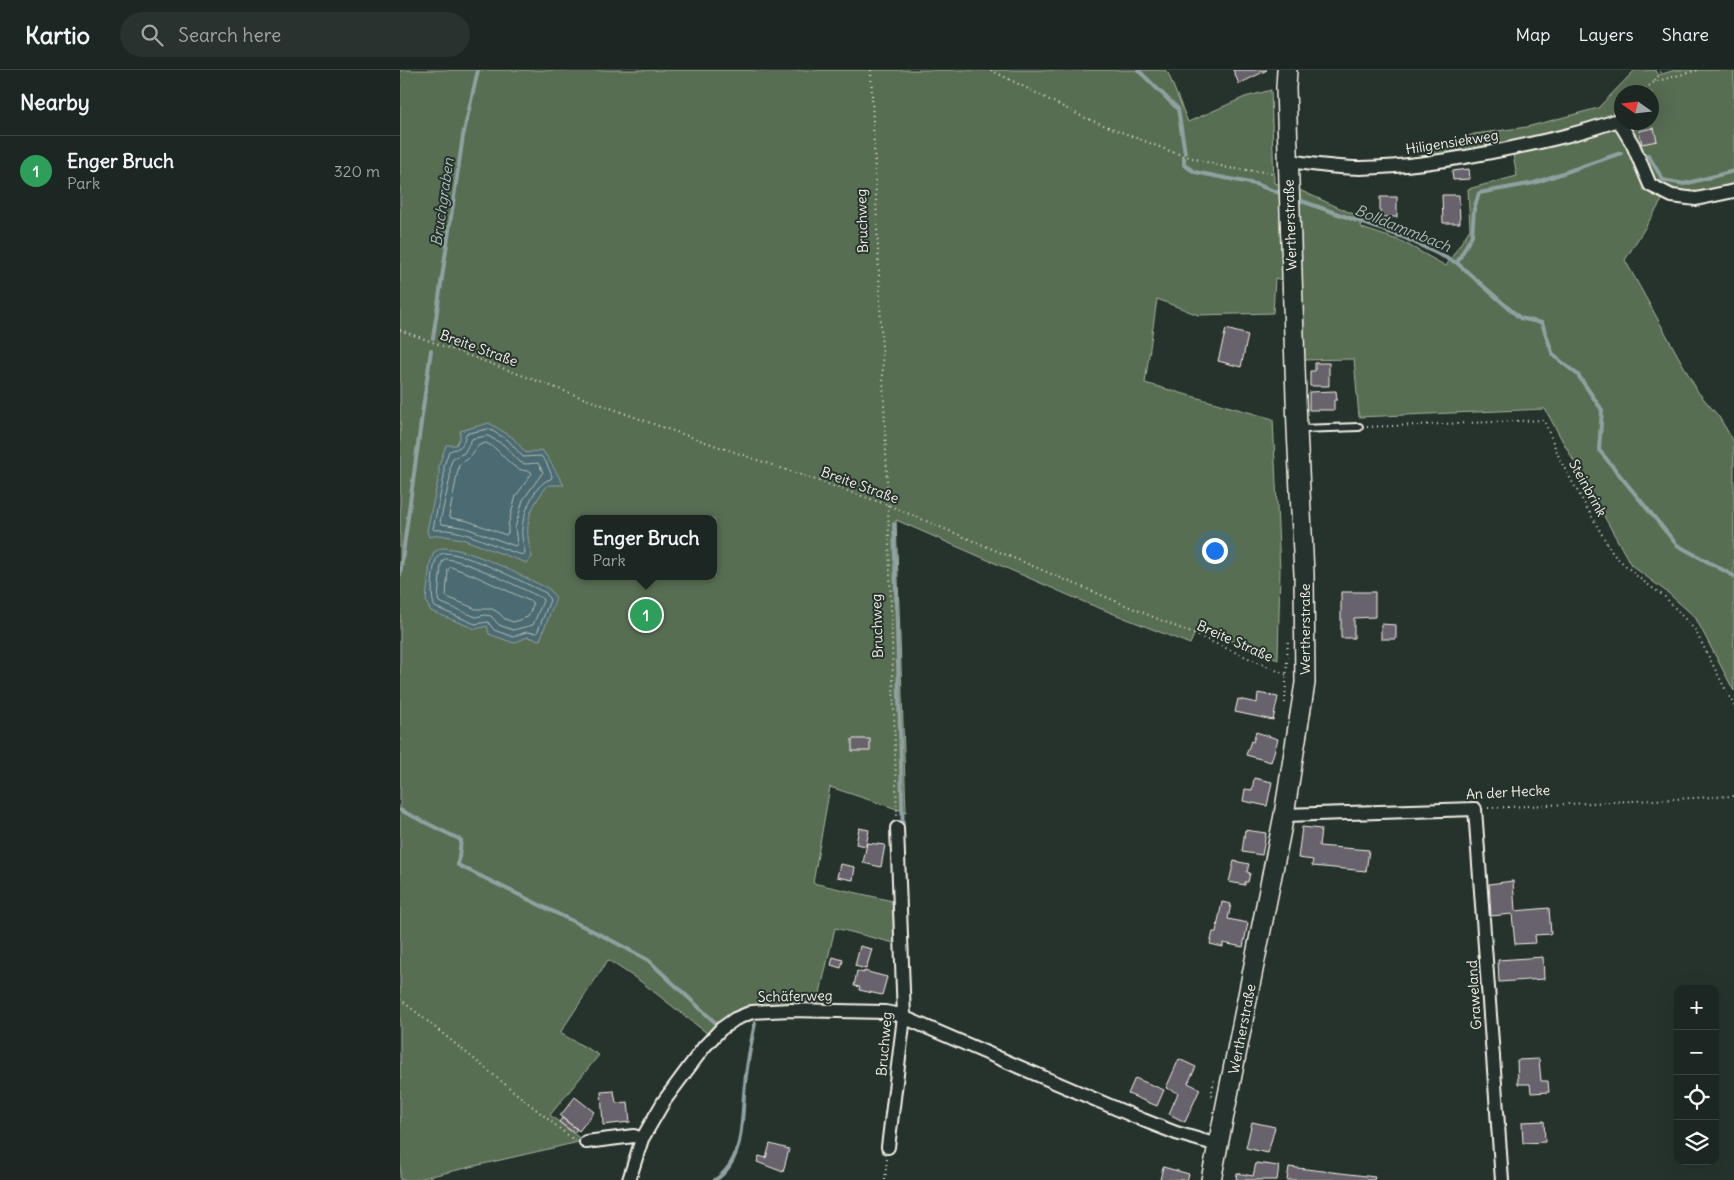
<!DOCTYPE html>
<meta charset="utf-8">
<style>
:root{--surface:#1c2622;--page:#29322f;--text:#f1f3f6;--muted:#a0a5a5;--line:#3a4340;--accent:#ff9aa2}
body{margin:0;font-family:Delius,sans-serif;background:var(--page);color:var(--text)}
.controls{position:absolute;right:15px;bottom:15px;display:grid;overflow:hidden;border-radius:10px;box-shadow:0 5px 20px #0002}
.controls button{width:45px;height:45px;display:grid;place-items:center;padding:0;border:0;border-bottom:1px solid var(--line);background:var(--surface);color:var(--text);font:25px sans-serif}
.compass{position:absolute;left:1214px;top:15px;width:45px;height:45px;border-radius:50%;background:var(--surface);box-shadow:0 5px 20px #0002;rotate:284deg}
.you{position:absolute;left:814px;top:480px;width:18px;height:18px;margin:-12px;border:4px solid #fff;border-radius:50%;background:#1a73e8;box-shadow:0 0 0 8px #1a73e833}
.badge{display:grid;place-items:center;width:32px;height:32px;border-radius:50%;background:var(--accent);color:#fff;font-size:16px;font-weight:700}
.pin{position:absolute;translate:-50% -50%;border:2px solid #fff;box-shadow:0 1px 5px #0006}
.popup{position:absolute;left:175px;top:445px;width:142px;height:65px;box-sizing:border-box;display:grid;place-content:center;border-radius:10px;background:var(--surface);filter:drop-shadow(0 1px 4px #0005);font-size:16px;white-space:nowrap;color:var(--muted)}
.popup b{font-size:19px;color:var(--text)}
.popup::after{content:'';position:absolute;left:50%;top:100%;margin-left:-10px;border:10px solid transparent;border-top-color:var(--surface)}
.list{margin:0;padding:0;list-style:none}
h2{display:flex;justify-content:space-between;align-items:center;height:65px;margin:0;padding:0 20px;font-size:21px}
h2 small{font-size:16px;font-weight:400;color:var(--muted)}
.list li{display:grid;grid-template-columns:32px 1fr auto;gap:15px;align-items:center;box-sizing:border-box;height:70px;padding:0 20px;border-top:1px solid var(--line)}
.list b{display:block;font-size:19px;white-space:nowrap}
.list p{margin:0;font-size:16px;white-space:nowrap;color:var(--muted)}
.list em{font-size:16px;font-style:normal;color:var(--muted)}
.icon{flex:none;width:28px;height:28px;fill:none;stroke:currentColor;stroke-width:2;stroke-linecap:round;stroke-linejoin:round}
.map{position:relative;flex:none;width:1334px;height:1110px;overflow:hidden}
header{display:flex;align-items:center;gap:30px;box-sizing:border-box;height:70px;padding:0 25px;background:var(--surface);border-bottom:1px solid var(--line)}
header strong{font-size:24px}
nav{display:flex;gap:28px;margin-inline-start:auto;font-size:18px}
.search{width:350px;height:45px;background:var(--page);display:flex;align-items:center;gap:12px;box-sizing:border-box;padding:0 18px;border-radius:28px;color:var(--muted);font-size:19px}
main{display:flex}
aside{flex:1;background:var(--surface)}
.map>svg:first-child{display:block}
</style>
<header>
<strong>Kartio</strong>
<div class="search"><svg class="icon" aria-label="search" viewBox="0 0 24 24"><circle cx="10" cy="10" r="6"/><path d="M15 15l6 6"/></svg>Search here</div>
<nav><a>Map</a><a>Layers</a><a>Share</a></nav>
</header>
<main>
<aside>
<h2>Nearby<small></small></h2>
<ul class="list">
<li><span class="badge" style="background:#2e9e5b">1</span><div><b>Enger Bruch</b><p>Park</p></div><em>320 m</em></li>
</ul>
</aside>
<div class="map">
<svg width="1334" height="1110" viewBox="0 0 1334 1110">
<rect width="100%" height="100%" fill="#26332d"/>
<filter id="ink" filterUnits="userSpaceOnUse"><feTurbulence type="fractalNoise" baseFrequency=".02" numOctaves="2"/><feDisplacementMap in="SourceGraphic" scale="10" xChannelSelector="R" yChannelSelector="G"/><feConvolveMatrix kernelMatrix="1 2 1 2 8 2 1 2 1" color-interpolation-filters="sRGB"/></filter>
<g filter="url(#ink)">
<path fill="#596e52" stroke="#a6b09d" fill-rule="evenodd" d="M0,0H765L768,3L788,52L845,27L871,20L874,113L897,119L958,146L962,158L1001,171L1046,196L1070,159L1068,119L1117,106L1111,74L1030,87L1034,80L1074,64L1127,57L1198,38L1235,0H1255L1259,5L1275,0H1334V115L1293,124L1264,127L1225,190L1298,322L1319,347L1334,372V621L1295,547L1268,523L1231,495L1145,339L959,347L954,289L899,290L898,215L875,208L873,243L798,245L757,229L745,313L873,349L880,500L878,590L797,558L790,574L684,532L496,450L506,742L430,717L413,813L497,832L498,874L435,858L417,936L349,935L308,964L240,911L208,890L160,963L199,985L150,1045L183,1071L14,1110H0ZM1222,22H1252V52H1222ZM178,449H314V506H178Z"/>
<path fill="#4b6b71" stroke="#8fa1a1" d="M89,353L112,367L126,383L142,380C151,391 156,403 164,415H148C128,440 123,454 132,487L127,493L62,469L40,465L29,467L27,460L39,406V395L46,375H56L60,368V361Z
M42,478C71,478 121,506 149,519L156,528L140,570L127,567L114,573L89,564L87,556L75,559L31,541L27,534L26,530L30,493L34,482Z"/>
<g fill="none" stroke-linecap="round" stroke-linejoin="round">
<path stroke="#b0bbb8" stroke-width="1" d="M89,359L108,370L123,387L141,386L146,392L152,406L151,409C135,412 123,444 122,459C121,466 124,476 125,483L123,485C97,479 63,457 35,460L33,459L44,407V395L49,381C62,377 62,378 66,364Z
M88,366L104,375L120,392L125,394L138,393L143,402L123,430L115,458L117,474L115,476L66,458L42,454L40,452L50,408V396L53,388L64,383L72,369Z
M86,373C104,380 109,402 130,401L132,403L116,426L108,455V463L106,465L68,451L51,448L49,446L59,395L69,388L78,376Z
M44,483C68,483 122,512 146,523L150,530L137,563L126,562L113,567L94,560L88,552L75,554L35,537C30,529 32,496 37,488C39,484 41,484 44,483Z
M46,489C67,490 120,518 142,528L143,531L133,555L113,560L99,555L91,546L85,545L76,547L39,532L38,529L41,495L43,490Z
M51,497L73,505L132,532L133,535L128,547L113,552L105,549L99,543L92,539H76L47,527L46,525L48,500Z"/>
<path stroke="#8fa1a1" stroke-width="4" d="M738,0L778,39L785,83
M1248,85L1263,110L1284,114L1334,101
M784,88V95L795,102L855,114L885,125
M896,129L1003,167L1057,193L1120,248L1142,253L1153,285L1178,305L1202,340L1199,380L1277,475L1334,506
M1057,193L1072,165L1074,139L1079,123L1134,113L1221,83
M33,268L63,66L78,0
M494,454L503,763
M0,505L31,280
M0,740L61,770L58,795L207,868L248,890L319,956
M315,1110C346,1090 341,1046 345,1014C347,994 351,973 355,953"/>
</g>
<path fill="#68626c" stroke="#f4f1e8" d="M833,0H867L839,14Z
M1254,58L1257,71L1242,74L1239,61Z
M1069,99L1070,109L1053,110L1052,101Z
M1042,125H1059L1060,153H1043Z
M980,127H997V147H980Z
M826,259L848,265L841,297L818,291Z
M915,293H929V316H910V301H915Z
M936,321L937,330H934V340H909V322Z
M941,522H975V547L954,548V568H941Z
M981,554L996,555V569H981Z
M858,623L878,627L873,650L835,642L838,629L857,633Z
M856,662L878,669L871,692L846,685L851,671L853,672Z
M452,669H470V681H452Z
M854,708L872,712L867,736L843,731L845,719L852,720Z
M902,757L921,759L919,776L969,780L966,801L912,796L913,790L898,788Z
M459,758L469,760L466,776L456,774Z
M845,760L866,763L862,785L842,782Z
M467,773L485,775L481,797L463,793Z
M834,791L849,794L847,802L850,803L848,812H845V815L829,812Z
M440,794L455,797L453,810L437,807Z
M1113,811L1115,841L1149,838L1151,864L1135,865L1136,873L1115,874L1112,844L1091,846L1089,814Z
M822,832L831,834L828,849L848,853L843,877L823,873V877L810,874L813,862H816Z
M460,876L472,879L466,899L455,896Z
M433,887L443,890L441,898L431,895Z
M1143,887L1144,909L1099,912L1098,890Z
M457,901L464,903V901L487,907L482,925L459,920L460,917L454,916Z
M779,989L796,997L788,1013L800,1019L785,1052L769,1044L778,1023L766,1018Z
M1139,989L1141,1011H1148L1149,1022L1131,1023L1130,1014H1118L1117,990Z
M735,1008L764,1020L757,1036L728,1024Z
M214,1021L216,1033L228,1032L230,1052L203,1055L201,1022Z
M175,1027L194,1042L179,1061L160,1046Z
M162,1048L177,1059L174,1063L159,1052Z
M1144,1051L1145,1072L1123,1073L1122,1052Z
M852,1052L875,1057L868,1083L846,1078Z
M370,1074L389,1079L383,1102L357,1092L359,1086L366,1088Z
M856,1093L879,1096L877,1110H836L837,1103L853,1106Z
M763,1097L789,1104L787,1110H760Z
M889,1097L975,1107L974,1110H887Z"/>
<g fill="none" stroke-linecap="round" stroke-linejoin="round">
<defs>
<path id="service" d="M900,359L959,357"/>
<path id="minor" d="M888,91C912,94 936,98 960,98C1010,97 1059,89 1107,79C1145,71 1182,63 1218,50L1233,75L1250,115L1272,126L1296,129L1334,121
M884,745L1075,739L1102,1110
M186,1072L234,1066L242,1069
M488,1077L504,947L497,758
M229,1110L242,1069L264,1031L304,977L321,959L335,949L352,942L390,940L485,942L496,944L743,1050L776,1063L818,1075"/>
<path id="secondary" d="M811,1110L884,745L905,613L904,504L897,359L886,18L887,0"/>
</defs>
<use href="#service" stroke="#f4f1e8" stroke-width="10"/>
<use href="#minor" stroke="#f4f1e8" stroke-width="16"/>
<use href="#secondary" stroke="#f4f1e8" stroke-width="22"/>
<path stroke="#f4f1e8" stroke-width="2" stroke-dasharray="1 4" stroke-linecap="butt" d="M471,0L488,435L497,747
M591,0L683,47L775,83L828,98L874,103
M1255,11L1262,0
M1241,22L1254,12L1298,0
M0,260L256,355L488,435L796,565L887,605
M967,357L1144,350L1161,392L1213,484L1239,508L1265,527L1295,560L1334,636
M885,633L888,570
M1088,738L1334,726
M0,929L175,1071
M811,1026L814,1009
M485,1110L487,1088"/>
<use href="#service" stroke="#26332d" stroke-width="6"/>
<use href="#minor" stroke="#26332d" stroke-width="12"/>
<use href="#secondary" stroke="#26332d" stroke-width="19"/>
</g>
</g>
<g text-anchor="middle" dominant-baseline="central" stroke-width="4" stroke-linejoin="round" paint-order="stroke">
<g font-size="14" fill="#f4f1e8" stroke="#26332d">
<text transform="translate(1052 72) rotate(-9)">Hiligensiekweg</text>
<text transform="translate(462 151) rotate(-92)">Bruchweg</text>
<text transform="translate(890 155) rotate(-92)">Wertherstraße</text>
<text transform="translate(79 278) rotate(20)">Breite Straße</text>
<text transform="translate(460 415) rotate(20)">Breite Straße</text>
<text transform="translate(1188 418) rotate(61)">Steinbrink</text>
<text transform="translate(477 556) rotate(-92)">Bruchweg</text>
<text transform="translate(905 559) rotate(-90)">Wertherstraße</text>
<text transform="translate(835 571) rotate(24)">Breite Straße</text>
<text transform="translate(1108 722) rotate(-3)">An der Hecke</text>
<text transform="translate(1074 925) rotate(-94)">Graweland</text>
<text transform="translate(395 926) rotate(-1)">Schäferweg</text>
<text transform="translate(842 959) rotate(-79)">Wertherstraße</text>
<text transform="translate(484 974) rotate(-85)">Bruchweg</text>
</g>
<g font-size="15" font-style="italic" fill="#b0bbb8" stroke="#26332d">
<text transform="translate(42 132) rotate(-82)">Bruchgraben</text>
<text transform="translate(1003 158) rotate(22)">Bolldammbach</text>
</g>
</g>
</svg>
<div class="controls">
<button>+</button>
<button>−</button>
<button><svg class="icon" aria-label="locate" viewBox="0 0 24 24"><circle cx="12" cy="12" r="6"/><path d="M12 2v4M12 18v4M2 12h4M18 12h4"/></svg></button>
<button><svg class="icon" aria-label="layers" viewBox="0 0 24 24"><path d="M12 4l9 5-9 5-9-5zM3 14l9 5 9-5"/></svg></button>
</div>
<svg class="compass" viewBox="-18 -18 36 36"><path d="M0-13l5 13h-10z" fill="#e53935"/><path d="M0 13l5-13h-10z" fill="#a0a5a5"/></svg>
<div class="you"></div>
<div class="pin badge" style="left:246px;top:545px;background:#2e9e5b">1</div>
<div class="popup"><b>Enger Bruch</b>Park</div>
</div>
</main>
